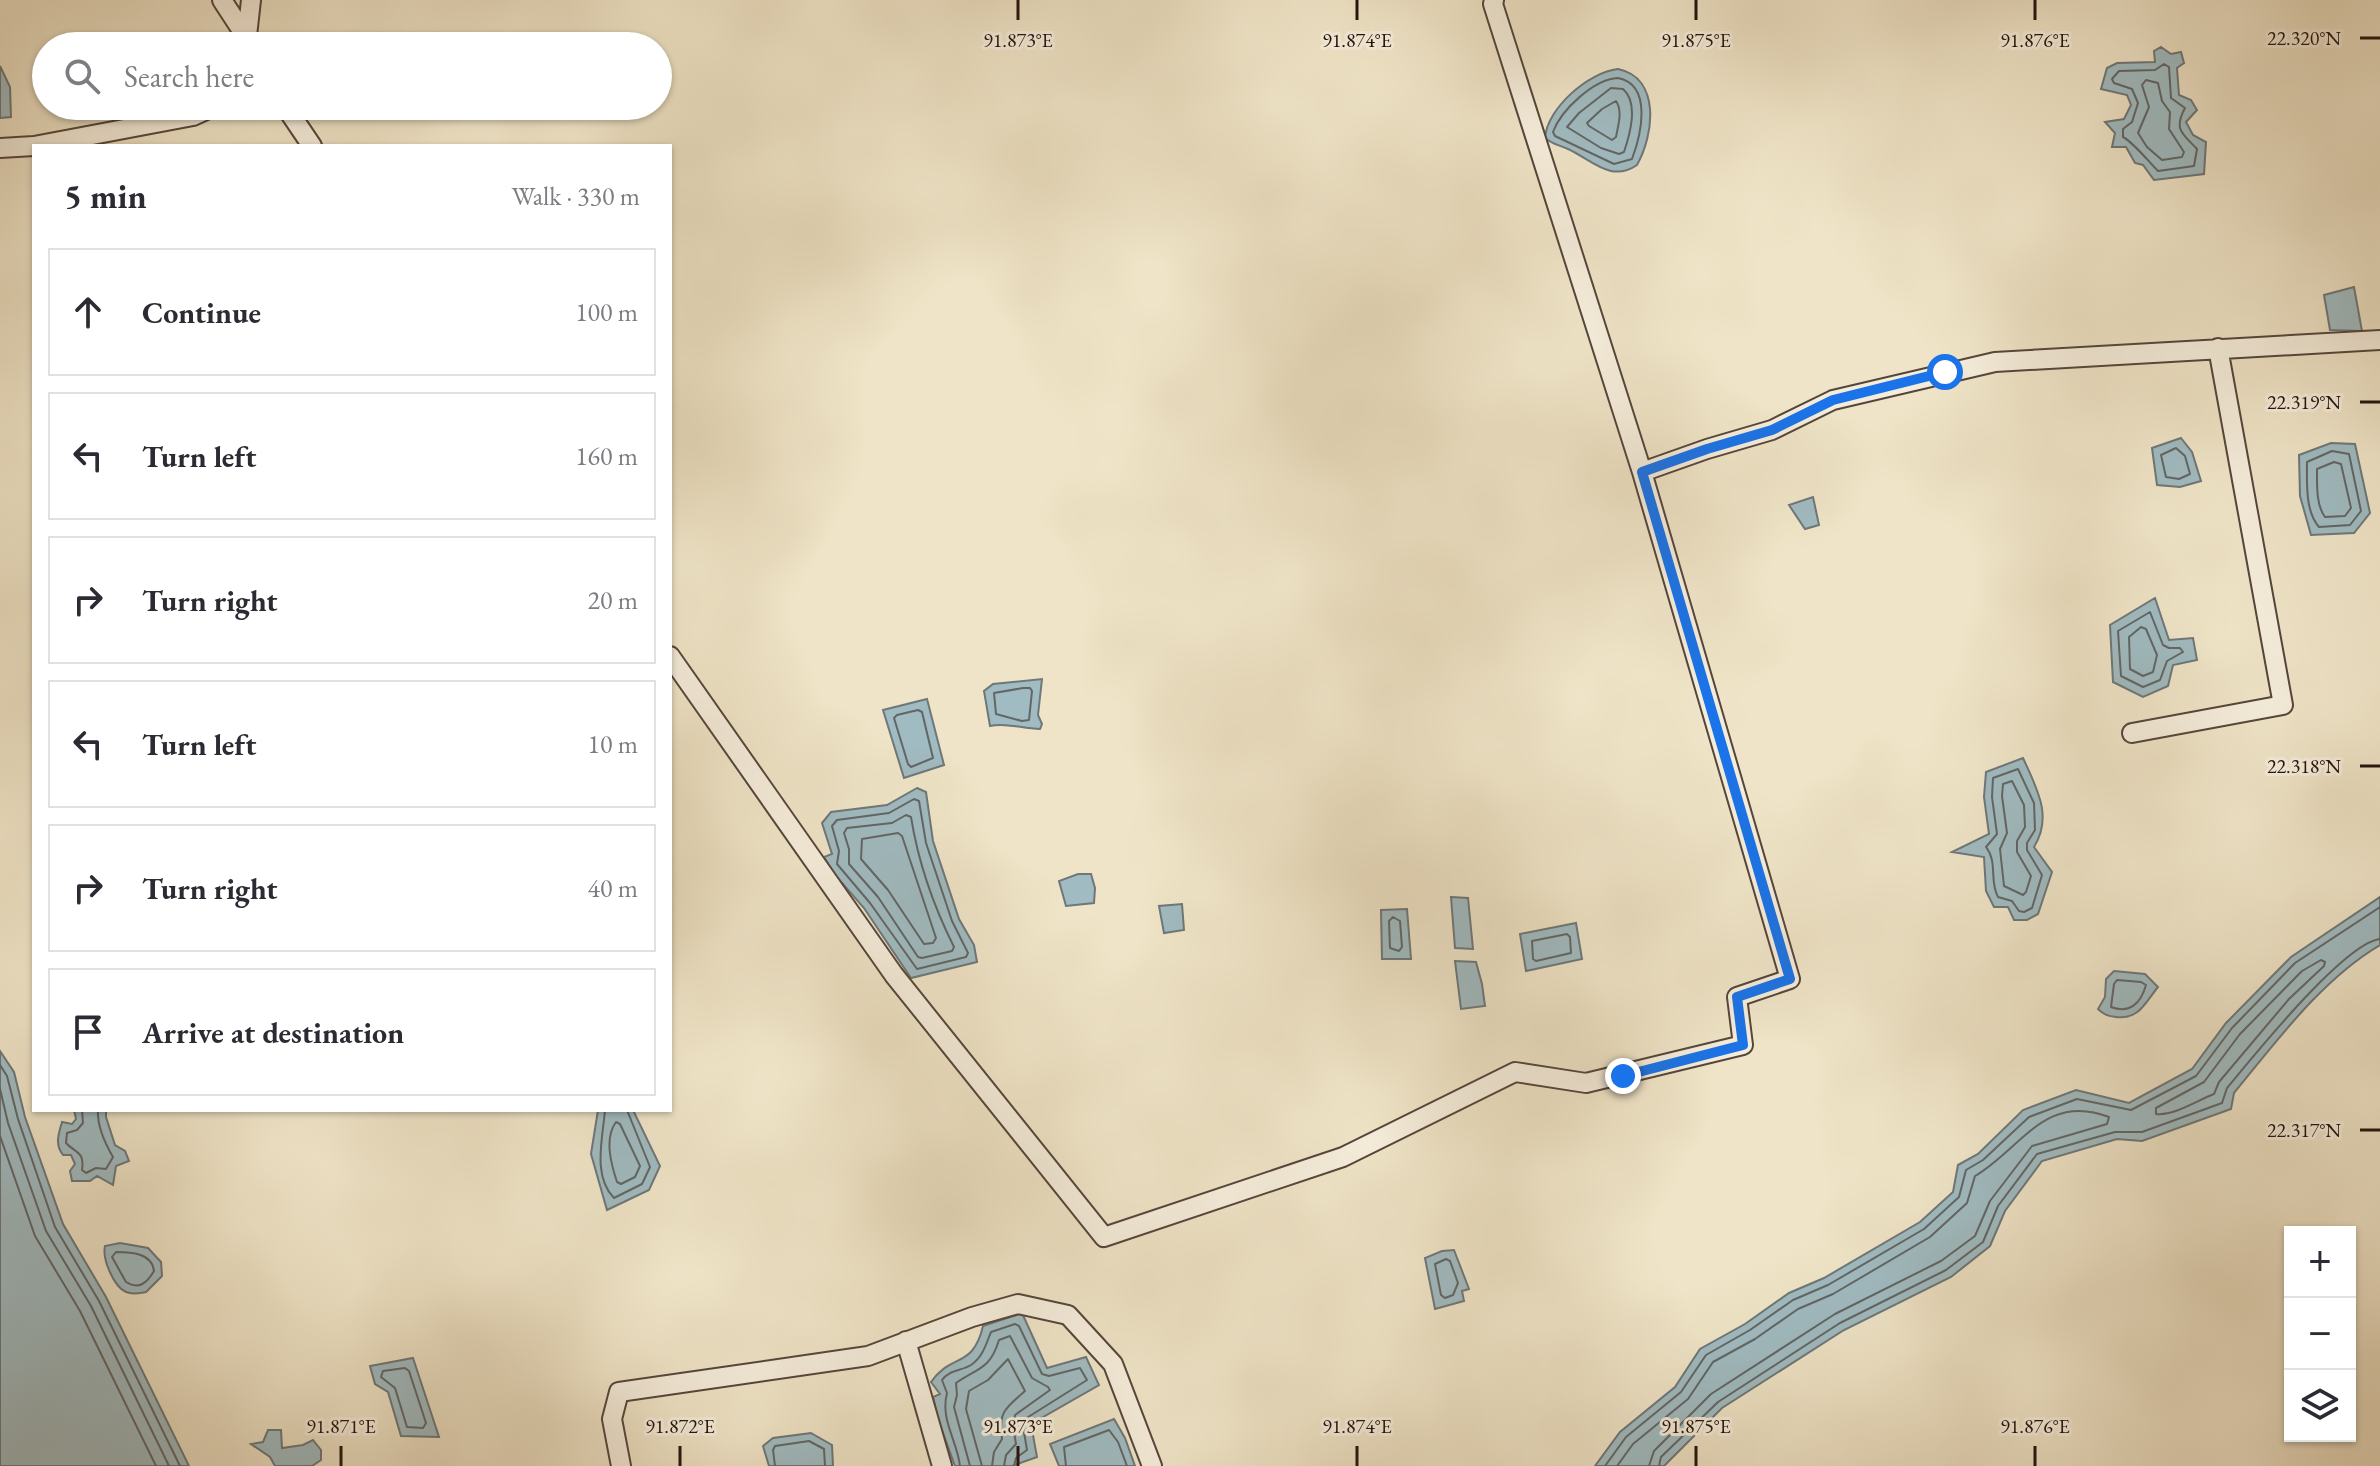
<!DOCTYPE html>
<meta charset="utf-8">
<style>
:root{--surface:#fff;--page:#f7f7f7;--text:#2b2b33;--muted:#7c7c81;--line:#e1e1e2}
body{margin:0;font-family:"EB Garamond",serif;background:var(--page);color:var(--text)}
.controls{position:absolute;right:24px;bottom:24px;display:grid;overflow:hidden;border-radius:0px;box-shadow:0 2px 6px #0004}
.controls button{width:72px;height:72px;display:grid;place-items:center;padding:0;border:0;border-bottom:2px solid var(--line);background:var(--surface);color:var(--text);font:40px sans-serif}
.stop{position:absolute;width:24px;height:24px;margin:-18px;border:6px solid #1a73e8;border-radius:50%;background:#fff}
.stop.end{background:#1a73e8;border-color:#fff;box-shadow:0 2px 8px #0008}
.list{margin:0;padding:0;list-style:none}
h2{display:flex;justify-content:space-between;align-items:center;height:104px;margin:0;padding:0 32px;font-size:34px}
h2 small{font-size:26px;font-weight:400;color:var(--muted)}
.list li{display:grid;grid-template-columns:52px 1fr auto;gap:24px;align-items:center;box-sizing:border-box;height:128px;margin:0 16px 16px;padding:0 16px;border:2px solid var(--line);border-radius:0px}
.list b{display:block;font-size:30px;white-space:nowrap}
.list em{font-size:26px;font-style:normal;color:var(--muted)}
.icon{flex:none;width:44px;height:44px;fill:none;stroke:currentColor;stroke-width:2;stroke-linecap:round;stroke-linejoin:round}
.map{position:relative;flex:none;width:2380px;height:1466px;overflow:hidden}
.search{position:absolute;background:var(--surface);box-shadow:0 2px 6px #0004;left:32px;top:32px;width:640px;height:88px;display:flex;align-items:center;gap:20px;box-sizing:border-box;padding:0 28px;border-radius:44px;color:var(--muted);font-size:30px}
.panel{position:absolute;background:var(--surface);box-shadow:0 2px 6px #0004;left:32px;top:144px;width:640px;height:968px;border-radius:0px}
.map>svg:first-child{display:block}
</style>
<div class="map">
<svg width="2380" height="1466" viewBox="0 0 2380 1466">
<rect width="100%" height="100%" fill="#efe4c7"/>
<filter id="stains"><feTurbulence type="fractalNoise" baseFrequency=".0025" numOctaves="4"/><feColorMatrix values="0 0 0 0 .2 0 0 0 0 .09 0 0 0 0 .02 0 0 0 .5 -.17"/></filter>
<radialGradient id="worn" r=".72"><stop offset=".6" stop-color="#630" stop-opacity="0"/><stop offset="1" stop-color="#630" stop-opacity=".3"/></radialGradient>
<path fill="#a0bbc1" stroke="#6e7779" stroke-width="2" d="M2161,47L2171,54L2181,52L2184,63L2177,68L2179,95L2191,100L2197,110L2186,122L2193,135L2206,142L2204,174L2154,180L2143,165L2135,163L2126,147H2112L2115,133L2105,122L2124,119L2131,105L2127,95L2101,89L2107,68L2117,63L2155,62L2154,51Z
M0,66L10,87L11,117L0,118Z
M1618,69C1661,78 1654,135 1637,165C1611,183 1592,160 1568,149C1559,145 1552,144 1545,138C1547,108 1589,72 1618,69Z
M2354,287L2362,331L2330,330L2324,295Z
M2181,438L2192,452L2201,481L2180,487L2157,485L2152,448Z
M2331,443L2355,444L2370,513L2354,533L2311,535L2300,496L2299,455Z
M1813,497L1819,525L1805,529L1789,505Z
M2155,598L2169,640L2193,638L2197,660L2173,665L2168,686L2143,697L2113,682L2110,625Z
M1042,679L1038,715L1042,724L1040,729C1023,729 1006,722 990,726L984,691L993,684Z
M927,699L944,765L904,778L883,710Z
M2023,758C2037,789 2053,816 2034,847L2052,872L2038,914L2027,920H2014L2008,907H1994L1986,891L1984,857L1952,852L1989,834L1984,797L1986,772Z
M917,788L926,792L933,841L959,919L974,945L977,962L911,978L864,908L835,875L824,857L832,854L822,823L831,812L887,805Z
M1078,874H1091L1095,888L1094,903L1066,906L1059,881Z
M1451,897L1468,898L1473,949L1455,948Z
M2380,897V945C2322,979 2276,1042 2234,1093L2231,1109L2142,1141L2117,1139L2042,1161L2005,1211L1990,1246L1951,1277L1844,1330L1722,1408L1664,1466H1595L1620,1432L1675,1387L1700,1349L1745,1324L1789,1293L1824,1278L1920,1222L1953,1192L1958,1165L1978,1154L2023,1110L2076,1090L2129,1103L2192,1069L2226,1023L2291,957Z
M1182,904L1184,930L1164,933L1159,906Z
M1407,909L1411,959H1382L1381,910Z
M1576,923L1582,959L1526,971L1520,934Z
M1455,961L1476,962L1482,984L1485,1006L1461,1009Z
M2114,971L2145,974L2158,987C2145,1003 2139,1020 2116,1017C2108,1016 2104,1015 2098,1009L2105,997L2106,979Z
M0,1051L14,1072L25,1117L63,1224L106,1297L189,1466H0Z
M74,1110H106V1117L115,1145L125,1151L129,1161L116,1166L113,1185L97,1176L90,1181H72L70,1171L75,1164L71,1155H63C55,1145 58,1135 62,1122L72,1124L76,1119Z
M598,1110H633L660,1166L649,1190L607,1210L591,1154Z
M120,1243L148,1248L161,1262L162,1276L146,1292C140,1293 133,1295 126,1292C114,1287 102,1259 105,1246Z
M1454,1250L1469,1289L1462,1291L1464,1301L1435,1309L1425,1258L1442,1251Z
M1022,1313L1047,1368L1086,1357L1099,1385L1031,1424L1037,1457L1012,1466H955L938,1419L933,1397L940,1394L931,1382C951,1353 973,1369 983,1326Z
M413,1358L439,1437L401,1436L388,1392L375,1384L370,1366Z
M1114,1419L1125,1438L1135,1466H1059L1050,1444Z
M268,1430H281L282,1448L303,1445L313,1440L321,1450V1460L312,1466H275L270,1457L251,1444L263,1442Z
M811,1433L832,1445L833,1466H769L763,1446L773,1438Z"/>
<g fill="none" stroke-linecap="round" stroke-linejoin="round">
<path stroke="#616666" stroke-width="2" d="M2164,64L2169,67L2171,98L2185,108C2173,130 2183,134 2197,149L2194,166L2158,171C2148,161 2134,143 2123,137V129L2132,122L2138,103L2132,89L2114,83L2112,79L2119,71L2155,70Z
M1618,78C1653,85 1641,135 1632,159L1614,164L1555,136L1553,132C1561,110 1594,79 1618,78Z
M2146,80L2158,83L2162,101L2170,112L2169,129L2184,152L2182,157L2162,160L2147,147L2138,133L2149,107L2142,85Z
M1611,88L1623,89C1639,103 1630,134 1624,152L1619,154L1601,148L1567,127L1579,113Z
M1616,101C1623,111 1618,126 1616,137L1612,140L1589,126L1587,123L1602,109Z
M2176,448L2185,456L2190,474L2179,479L2166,477L2161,455Z
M2332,451L2349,454L2361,511L2350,525L2319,527C2305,511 2307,483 2307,462Z
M2334,462L2341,464L2351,508L2345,516L2325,517C2316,505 2317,485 2317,469Z
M2150,612L2163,645L2169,648H2180L2183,652L2167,661L2160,680L2143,687L2121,676L2118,631Z
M2141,627L2146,629L2157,655L2153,672L2143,676L2130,669L2129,637Z
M1023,688H1030L1032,691L1029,720L1022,721L996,714L994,693Z
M918,710L922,712L933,758L911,767L908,764L894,718L897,715Z
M2018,769L2034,803L2035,830L2027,843V850L2042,875L2032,908L2024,912L2019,911L2012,901L1998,897C1989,881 1998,862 1986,847L1997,834L1992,797L1993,778Z
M2012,781L2024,805L2025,827L2017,841V852L2031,876L2026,892L2023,895L2004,886L2000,849L2007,833L2002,796L2003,784Z
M914,799L919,801L926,843L952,921L968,953L966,957L917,969L870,903L837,864L839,851L832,826L837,820L889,813Z
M906,815L911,817C918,861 934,907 954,947L952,951L922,958L918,957L878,897L849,864V849L844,833L847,828L892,823Z
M898,833L902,836L936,938L933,943L924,944L888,890L861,859L862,839Z
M1393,917L1400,921L1402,947L1399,951L1390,948L1389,921Z
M1567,934L1570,937L1571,953L1536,961L1533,959L1532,941Z
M2321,960L2325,962L2324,966L2289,999L2219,1082L2214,1094C2196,1101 2174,1116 2156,1114V1108L2204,1082L2240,1034L2302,971Z
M2117,980L2141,982L2146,985C2141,1003 2130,1014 2111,1007L2114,984Z
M0,1065L7,1076L18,1119L55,1227L99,1301L180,1466
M0,1089L8,1123L46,1231L91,1306L169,1466
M82,1110L83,1123L77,1130L67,1133L66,1143C75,1153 85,1151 82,1170L86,1173L96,1168L106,1169L113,1157C106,1145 97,1126 98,1110
M605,1110C603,1137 592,1176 614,1198L642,1184L650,1167L627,1110
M616,1122L620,1124L640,1166L635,1177L621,1184L617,1182C611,1164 604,1138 616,1122Z
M0,1136L35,1236L80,1311L156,1466
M116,1252C131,1252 152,1253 154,1271C147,1283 139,1290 126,1282L112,1257Z
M1446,1259L1450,1261L1458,1283L1453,1295L1445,1298L1441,1295L1435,1264Z
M405,1368L409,1371L426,1423L423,1428L407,1427L395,1388L381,1377L383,1371Z
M775,1466L773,1450L775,1446L809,1441L824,1449L825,1466
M960,1466C957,1440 940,1420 947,1393L942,1380C949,1370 961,1371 971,1365C983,1357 986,1344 991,1332L1015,1324L1019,1326L1042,1374L1049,1376L1080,1368L1087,1380L1025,1419L1023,1426L1027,1450L1016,1458L1014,1466
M970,1466L954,1407L957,1395L956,1383C977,1368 990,1370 999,1340L1010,1336L1032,1378L1048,1387L1050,1390L1015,1415L1013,1426L1016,1444L1006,1455L1004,1466
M982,1466L966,1409L969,1391L988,1380L1008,1359L1025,1391C1006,1408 998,1411 1002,1439L994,1452L992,1466
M1066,1466L1064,1447L1109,1430L1118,1442L1127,1466
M1605,1466L1626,1437L1681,1392L1706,1355L1750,1330L1793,1300L1828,1285L1924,1229L1959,1197L1966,1170L1983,1160L2029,1117L2077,1099L2131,1110L2196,1076L2232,1028L2295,963L2380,907
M1617,1466L1633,1444L1688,1399L1713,1362L1755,1339L1798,1309L1833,1294L1930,1237L1967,1203L1975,1176C2021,1149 2045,1092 2109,1117L2107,1124L2032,1146L1990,1201L1975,1236L1941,1261L1835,1314L1711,1394L1654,1451L1649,1466
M1659,1466L1661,1457L1718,1402L1840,1323L1946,1270L1983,1242L1998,1206L2037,1154L2115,1132H2142L2222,1103L2227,1088C2253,1057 2344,943 2380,939"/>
<defs>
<path id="minor" d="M222,0L252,46
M1494,0L1493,4L1642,472
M247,36L251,0
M285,106L312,146
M34,146L193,116L215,106
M0,148L34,146
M670,656L894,975L1104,1237L1343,1157L1515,1072L1586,1083L1743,1045L1737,997L1790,979L1642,472L1707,449L1772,430L1833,400L1995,362L2380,340
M2132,733L2283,705L2218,348
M906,1341L942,1466
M621,1466L612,1419L619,1392L868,1356L972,1317L1018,1304L1068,1315L1113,1364L1152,1466"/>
</defs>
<use href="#minor" stroke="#55463b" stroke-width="22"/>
<use href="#minor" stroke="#f5eddb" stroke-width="18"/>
</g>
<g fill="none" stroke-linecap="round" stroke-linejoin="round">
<path stroke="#1a73e8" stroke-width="10" d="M1623,1076L1743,1045L1737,997L1790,979L1642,472L1707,449L1772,430L1833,400L1945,372"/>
</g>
<path fill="none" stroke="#22120c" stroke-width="3" d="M1018,0V20M1357,0V20M1696,0V20M2035,0V20M2360,38H2380M2360,402H2380M2360,766H2380M2360,1130H2380M341,1446V1466M680,1446V1466M1018,1446V1466M1357,1446V1466M1696,1446V1466M2035,1446V1466"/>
<g font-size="20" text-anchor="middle" fill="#22120c" stroke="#f5eddb" stroke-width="6" stroke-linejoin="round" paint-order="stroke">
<text x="2304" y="45">22.320°N</text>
<text x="1018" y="47">91.873°E</text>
<text x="1357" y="47">91.874°E</text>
<text x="1696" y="47">91.875°E</text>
<text x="2035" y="47">91.876°E</text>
<text x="2304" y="409">22.319°N</text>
<text x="2304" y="773">22.318°N</text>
<text x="2304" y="1137">22.317°N</text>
<text x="341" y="1433">91.871°E</text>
<text x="680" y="1433">91.872°E</text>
<text x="1018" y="1433">91.873°E</text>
<text x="1357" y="1433">91.874°E</text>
<text x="1696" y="1433">91.875°E</text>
<text x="2035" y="1433">91.876°E</text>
</g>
<rect width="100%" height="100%" filter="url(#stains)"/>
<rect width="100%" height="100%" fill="url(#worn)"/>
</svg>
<div class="controls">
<button>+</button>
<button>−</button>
<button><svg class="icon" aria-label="layers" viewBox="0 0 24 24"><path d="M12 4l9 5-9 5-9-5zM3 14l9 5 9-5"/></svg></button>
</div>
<div class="stop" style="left:1945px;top:372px"></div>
<div class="stop end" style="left:1623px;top:1076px"></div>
<div class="search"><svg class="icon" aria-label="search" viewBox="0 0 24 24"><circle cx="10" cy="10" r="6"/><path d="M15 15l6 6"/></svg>Search here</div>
<section class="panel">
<h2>5 min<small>Walk · 330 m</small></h2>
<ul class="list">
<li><svg class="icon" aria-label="ahead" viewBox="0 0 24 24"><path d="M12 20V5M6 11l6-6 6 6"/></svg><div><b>Continue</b></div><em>100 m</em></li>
<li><svg class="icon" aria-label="left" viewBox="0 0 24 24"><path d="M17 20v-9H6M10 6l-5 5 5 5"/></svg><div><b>Turn left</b></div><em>160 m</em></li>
<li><svg class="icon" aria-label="right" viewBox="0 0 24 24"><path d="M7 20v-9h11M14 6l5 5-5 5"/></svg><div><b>Turn right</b></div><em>20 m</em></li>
<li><svg class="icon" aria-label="left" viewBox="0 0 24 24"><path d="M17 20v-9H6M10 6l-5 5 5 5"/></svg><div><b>Turn left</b></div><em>10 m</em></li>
<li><svg class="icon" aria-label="right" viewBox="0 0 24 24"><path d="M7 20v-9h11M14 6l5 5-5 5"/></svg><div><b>Turn right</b></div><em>40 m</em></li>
<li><svg class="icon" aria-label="arrive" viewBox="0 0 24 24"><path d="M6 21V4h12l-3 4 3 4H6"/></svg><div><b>Arrive at destination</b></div></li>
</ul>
</section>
</div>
